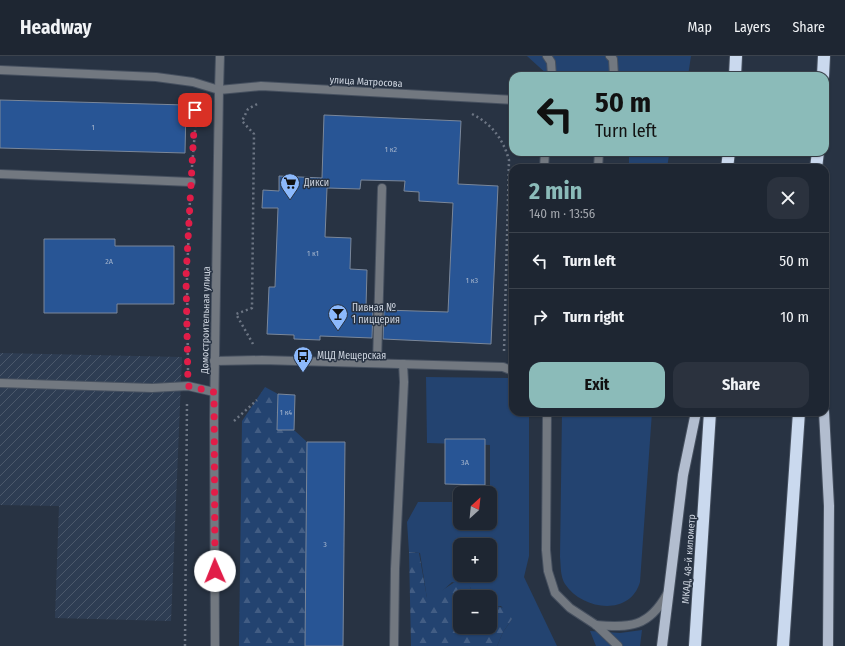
<!DOCTYPE html>
<html lang="en">
<head>
<meta charset="utf-8">
<style>
	body { margin:0; font-family:"Fira Sans Condensed",sans-serif; background:#2b323e; color:#f1f3f6; height:100vh; display:flex; flex-direction:column; font-size:15px; white-space:nowrap }
	* { box-sizing:border-box; margin:0 }
	p { font-size:13px; color:#a1a5ac }
	.icon { flex:none; width:22px; height:22px; fill:none; stroke:currentColor; stroke-width:2; stroke-linecap:round; stroke-linejoin:round }
	.map { position:relative; flex:1; overflow:hidden }
	.side { position:absolute; left:509px; top:108px; width:320px; height:252px; display:flex; flex-direction:column; background:#1e2632; border-radius:12px; box-shadow:0 1px 3px #0004,0 0 0 1px #3c434d }
	.side>* { flex:none }
	.hud { position:absolute; left:509px; top:16px; width:320px; height:84px; border-radius:12px; box-shadow:0 1px 3px #0004,0 0 0 1px #3c434d; background:#8bbbb9; color:#111; overflow:hidden }
	.needle { width:26px; rotate:27deg }
	.controls { position:absolute; left:453px; top:430px; display:grid; gap:8px }
	.controls a { display:grid; place-items:center; width:44px; height:44px; border-radius:8px; background:#1e2632; box-shadow:0 1px 3px #0004,0 0 0 1px #3c434d; font-size:20px }
	.pin { position:absolute; display:grid; place-items:center; width:34px; height:34px; color:#fff; margin:-17px; border-radius:8px; box-shadow:0 2px 6px #0006 }
	.me { position:absolute; width:44px; margin:-22px; rotate:359deg; stroke-linejoin:round; filter:drop-shadow(0 0 3px #0008) }
	.turn { display:flex; align-items:center; gap:14px; height:84px; padding:0 20px; font-size:18px }
	.turn .icon { width:52px; height:52px; stroke-width:2.5 }
	.turn b { display:block; font-size:28px; line-height:34px }
	.round { display:grid; place-items:center; flex:none; width:42px; height:42px; border-radius:12px; background:#2b323e }
	.overview { display:flex; align-items:center; justify-content:space-between; height:68px; padding:0 20px }
	h1 { font-size:24px; font-weight:700; line-height:30px; color:#8bbbb9 }
	.primary-button { display:flex; gap:8px; margin-top:auto; padding:8px 20px }
	.primary-button a { flex:1; height:46px; border-radius:12px; background:#8bbbb9; color:#111; font-size:16px; font-weight:700; line-height:46px; text-align:center }
	.primary-button a+a { background:#2b323e; color:#f1f3f6 }
	ul { padding:0; list-style:none }
	li { display:flex; align-items:center; gap:12px; height:56px; padding:0 20px; border-top:1px solid #3c434d }
	li div { flex:1 }
	li b { display:block; font-size:15px }
	li em { font-style:normal }
	header { display:flex; align-items:center; gap:24px; box-sizing:border-box; height:56px; padding:0 20px; background:#1e2632; border-bottom:1px solid #3c434d }
	header strong { font-size:19px }
	nav { display:flex; gap:22px; margin-inline-start:auto; font-size:14px }
	.map>svg:first-child { display:block }
	.industrial { fill:url(#industrial-furrows) }
	.green { fill:#234370; fill-rule:evenodd }
	.forest { fill:url(#forest-firs) }
	.building { fill:#285595; stroke:#7a879a }
	.lines { fill:none; stroke-linecap:round; stroke-linejoin:round }
	.lane-casing { stroke:#46505f; stroke-width:10 }
	.street-casing { stroke:#46505f; stroke-width:10 }
	.primary-casing { stroke:#46505f; stroke-width:12 }
	.highway-casing { stroke:#46505f; stroke-width:14 }
	.path { stroke:#6d7684; stroke-width:2.5; stroke-dasharray:2 3; stroke-linecap:butt }
	.lane { stroke:#727880; stroke-width:8 }
	.street { stroke:#727880; stroke-width:8 }
	.primary { stroke:#b2bdcf; stroke-width:10 }
	.highway { stroke:#cad9ee; stroke-width:12 }
	.route { stroke:#e11d48; stroke-width:7; stroke-dasharray:0 12.6 }
	.labels { text-anchor:middle; dominant-baseline:central; stroke-width:3; stroke-linejoin:round; paint-order:stroke }
	.number-label { font-size:8px; fill:#a4b4cc }
	.street-label { font-size:10px; fill:#cdd4df; stroke:#283343 }
	.poi-label { font-size:10px; fill:#cdd4df; stroke:#283343; text-anchor:start }
</style>
</head>
<body>
<header>
<strong>Headway</strong>
<nav><a>Map</a><a>Layers</a><a>Share</a></nav>
</header>
<div class="map">
<svg width="845" height="590" viewBox="0 0 845 590">
	<defs>
		<pattern id="industrial-furrows" width="10" height="10" patternUnits="userSpaceOnUse"><rect width="10" height="10" fill="#2e3d53"/><path d="M-1 1l2-2M0 10L10 0M9 11l2-2" fill="none" stroke="#4b586b"/></pattern>
		<pattern id="forest-firs" width="22" height="20" patternUnits="userSpaceOnUse"><rect width="22" height="20" fill="#234370"/><path d="M5 1l3.5 6h-7zM16 11l3.5 6h-7z" fill="#425d84"/></pattern>
	</defs>
	<rect width="100%" height="100%" fill="#283343"/>
	<!-- industrial -->
	<path class="industrial" d="M0,297L182,301L171,565L55,562L59,450L0,449Z"/>
	<!-- green -->
	<g class="green">
		<path d="M527,0H691L688,20H549Z"/>
		<path d="M629,96H674L669,99L667,112H629Z"/>
		<path d="M426,321L513,322V356H529V500L524,521L557,590H497L503,576L512,563L501,550L490,551V541H475L470,531L452,526L439,538L427,543L420,497L409,496L407,466L418,446H460V467H490V389L427,387ZM460,489H490V519H460Z"/>
		<path d="M562,356H652L640,526C630,561 582,554 565,528C560,520 561,510 560,501Z"/>
		<path d="M642,574L640,590H596L590,575L620,577Z"/>
	</g>
	<!-- forest -->
	<g class="forest">
		<path d="M265,331L278,338L277,374H294L307,386L305,590H239L242,365Z"/>
		<path d="M409,496L419,497L427,542C441,538 449,527 463,523L470,531L475,541H460V571H490V551C502,550 507,551 512,563L503,576L497,590H411Z"/>
	</g>
	<!-- building -->
	<g class="building">
		<path d="M0,44L186,49L185,97L0,92Z"/>
		<path d="M324,59L461,65L458,128L498,130L491,288L383,283L384,254L448,256L453,147L419,145V136L404,135L405,125L361,124L360,133L327,132L325,181L351,182L350,213L367,214L366,251L373,252L372,282L320,280V284L294,283V279L267,278L269,231H275L278,152H262L263,134L279,135V120L322,122Z"/>
		<path d="M44,183H115V190H174V248H117V257H44Z"/>
		<path d="M278,338L295,339L294,374H277Z"/>
		<path d="M445,383H485V429L445,428Z"/>
		<path d="M307,386H345L343,590H305Z"/>
	</g>
	<g class="lines">
		<defs>
			<g id="lane">
				<path d="M547,0L551,6L552,20"/>
				<path d="M610,0L613,3L614,20"/>
				<path d="M219,34L220,0"/>
				<path d="M598,112L599,96"/>
				<path d="M0,118L191,126"/>
				<path d="M377,307L382,132"/>
				<path d="M0,327L152,332L188,330L214,336"/>
				<path d="M394,590L395,513L404,326L403,308"/>
			</g>
			<g id="street">
				<path d="M0,14L156,21L193,26L219,34L261,30L513,44"/>
				<path d="M544,112L545,96"/>
				<path d="M214,305L262,304L503,311L513,315"/>
				<path d="M547,356L546,494L548,515L555,537L570,552L596,569L618,590"/>
				<path d="M596,569C630,572 649,571 667,538"/>
				<path d="M215,590L214,365L219,34"/>
			</g>
			<g id="primary">
				<path d="M824,356L829,450L828,590"/>
				<path d="M662,590L683,419L696,356"/>
			</g>
			<g id="highway">
				<path d="M735,20L736,0"/>
				<path d="M823,20L824,0"/>
				<path d="M727,112L729,96"/>
				<path d="M816,112L818,96"/>
				<path d="M695,590L710,356"/>
				<path d="M783,590L799,356"/>
			</g>
		</defs>
		<!-- lane casing -->
		<use href="#lane" class="lane-casing"/>
		<!-- street casing -->
		<use href="#street" class="street-casing"/>
		<!-- primary casing -->
		<use href="#primary" class="primary-casing"/>
		<!-- highway casing -->
		<use href="#highway" class="highway-casing"/>
		<!-- path -->
		<g class="path">
			<path d="M472,58C492,68 503,83 509,104L504,296"/>
			<path d="M192,111L196,63L195,45"/>
			<path d="M253,288L236,258L252,252L254,78L242,65L248,53L259,47"/>
			<path d="M188,314L187,221L190,142"/>
			<path d="M234,365L257,344"/>
			<path d="M185,590L187,345"/>
		</g>
		<!-- lane -->
		<use href="#lane" class="lane"/>
		<!-- street -->
		<use href="#street" class="street"/>
		<!-- primary -->
		<use href="#primary" class="primary"/>
		<!-- highway -->
		<use href="#highway" class="highway"/>
	</g>
	<g class="lines">
		<!-- route -->
		<path class="route" d="M195,54L186,221L188,330L214,336L215,515"/>
	</g>
	<!-- icons -->
	<defs>
		<symbol id="supermarket-pin" viewBox="-11 -11 22 30"><path d="M0 17L-7.5 6A9.5 9.5 0 1 1 7.5 6Z" fill="#8cb9fc" stroke="#283343"/><path d="M-6-5.5h2.5l.6 2H6L4.5 2H-2.5L-4.4-4H-6ZM-1.5 3.2a1.3 1.3 0 1 0 .1 0ZM3 3.2a1.3 1.3 0 1 0 .1 0Z" fill="#111"/></symbol>
		<symbol id="bar-pin" viewBox="-11 -11 22 30"><path d="M0 17L-7.5 6A9.5 9.5 0 1 1 7.5 6Z" fill="#8cb9fc" stroke="#283343"/><path d="M-6-5H6L.8 .8V4.5H3.5V6h-7V4.5H-.8V.8Z" fill="#111"/></symbol>
		<symbol id="bus-pin" viewBox="-11 -11 22 30"><path d="M0 17L-7.5 6A9.5 9.5 0 1 1 7.5 6Z" fill="#8cb9fc" stroke="#283343"/><path d="M-5-6H5V4H4V6H2V4H-2V6H-4V4H-5ZM-3.5-4V0h7V-4ZM-3.5 1.2v1.5H-2V1.2ZM2 1.2v1.5H3.5V1.2Z" fill="#111"/></symbol>
	</defs>
	<g fill-rule="evenodd">
		<use href="#supermarket-pin" x="279" y="116" width="22" height="30"/>
		<use href="#bar-pin" x="327" y="247" width="22" height="30"/>
		<use href="#bus-pin" x="292" y="289" width="22" height="30"/>
	</g>
	<g class="labels">
		<!-- number labels -->
		<g class="number-label">
			<text x="93" y="71">1</text>
			<text x="391" y="93">1 к2</text>
			<text x="313" y="197">1 к1</text>
			<text x="109" y="205">2А</text>
			<text x="472" y="224">1 к3</text>
			<text x="286" y="356">1 к4</text>
			<text x="465" y="406">3А</text>
			<text x="325" y="488">3</text>
		</g>
		<!-- street labels -->
		<g class="street-label">
			<text transform="translate(366 26) rotate(3)">улица Матросова</text>
			<text transform="translate(206 264) rotate(-89)">Домостроительная улица</text>
			<text transform="translate(689 503) rotate(-86)">МКАД, 48-й километр</text>
		</g>
		<!-- poi labels -->
		<g class="poi-label">
			<text x="304" y="127">Дикси</text>
			<text x="352" y="252">Пивная №<tspan x="352" dy="12">1 пиццерия</tspan></text>
			<text x="317" y="300">МЦД Мещерская</text>
		</g>
	</g>
</svg>
<div class="controls">
<a><svg class="needle" viewBox="-14 -14 28 28"><path d="M0-13l5 13h-10z" fill="#e53935"/><path d="M0 13l5-13h-10z" fill="#a1a5ac"/></svg></a>
<a>+</a>
<a>−</a>
</div>
<div class="pin" style="left:195px;top:54px;background:#d93025"><svg class="icon" aria-label="arrive" viewBox="0 0 24 24"><path d="M6 21V4h12l-3 4 3 4H6"/></svg></div>
<svg class="me" style="left:215px;top:515px" viewBox="-20 -20 40 40"><circle r="19" fill="#fff"/><path d="M0-13L10 11 0 6-10 11z" fill="#e11d48"/></svg>
<div class="hud">
<div class="turn"><svg class="icon" aria-label="left" viewBox="0 0 24 24"><path d="M17 20v-9H6M10 6l-5 5 5 5"/></svg><div><b>50 m</b>Turn left</div></div>
</div>
<section class="side">
<div class="overview"><div><h1>2 min</h1><p>140 m · 13:56</p></div><a class="round"><svg class="icon" aria-label="close" viewBox="0 0 24 24"><path d="M6 6l12 12M18 6L6 18"/></svg></a></div>
<ul>
<li><svg class="icon" aria-label="left" viewBox="0 0 24 24"><path d="M17 20v-9H6M10 6l-5 5 5 5"/></svg><div><b>Turn left</b></div><em>50 m</em></li>
<li><svg class="icon" aria-label="right" viewBox="0 0 24 24"><path d="M7 20v-9h11M14 6l5 5-5 5"/></svg><div><b>Turn right</b></div><em>10 m</em></li>
</ul>
<div class="primary-button"><a>Exit</a><a>Share</a></div>
</section>
</div>
</body>
</html>
